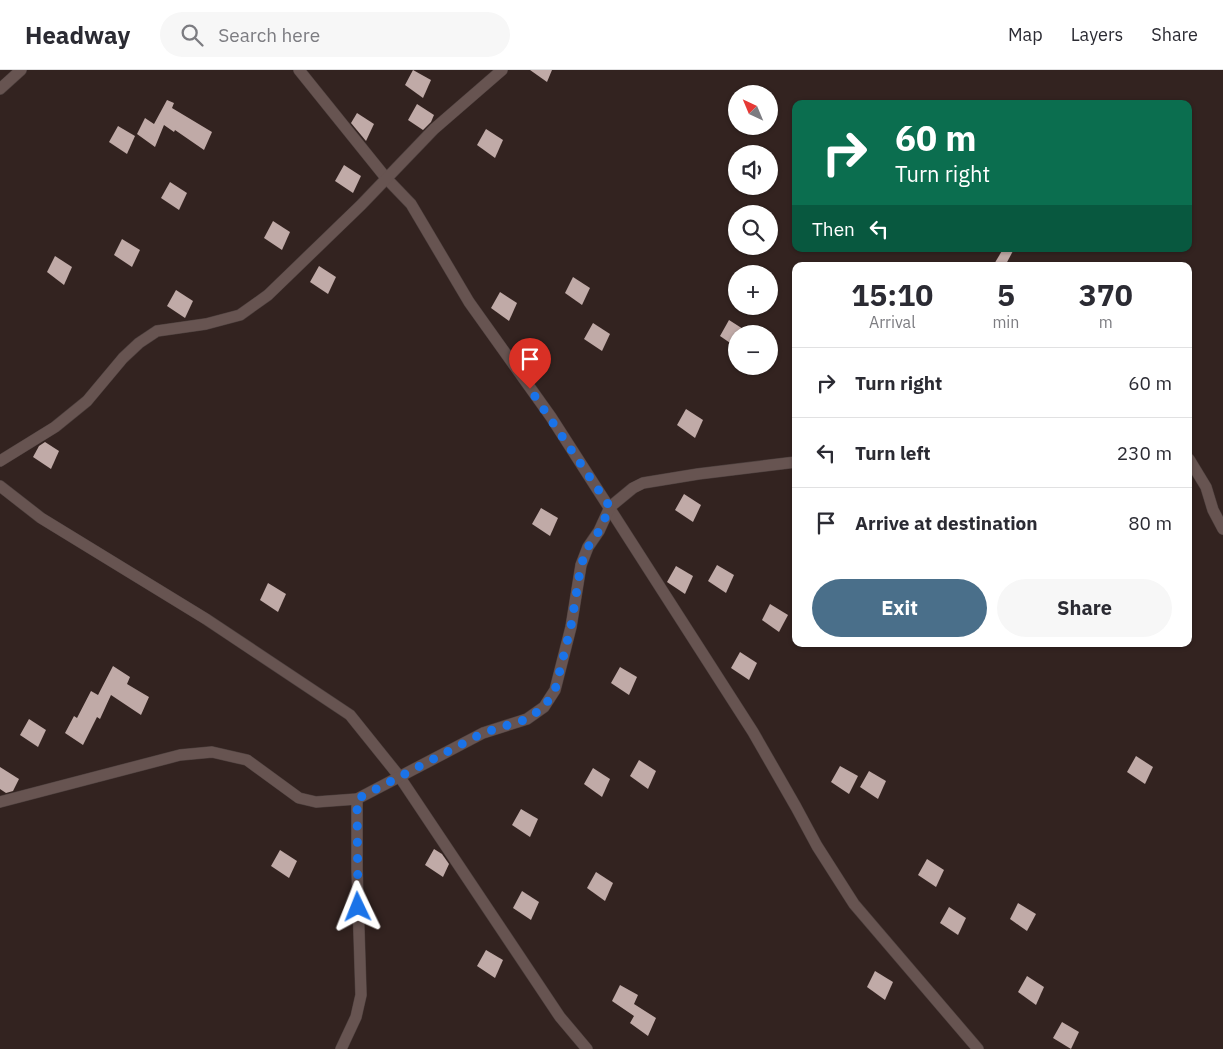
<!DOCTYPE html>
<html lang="en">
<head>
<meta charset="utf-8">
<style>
	body { margin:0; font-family:"IBM Plex Sans",sans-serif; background:#f7f7f7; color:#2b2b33; height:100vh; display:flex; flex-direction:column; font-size:19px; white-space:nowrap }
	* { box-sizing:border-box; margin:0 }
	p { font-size:16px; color:#7c7c81 }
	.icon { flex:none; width:28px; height:28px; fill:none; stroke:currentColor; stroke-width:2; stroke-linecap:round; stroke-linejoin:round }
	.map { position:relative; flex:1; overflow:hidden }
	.side { position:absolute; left:792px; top:192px; width:400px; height:385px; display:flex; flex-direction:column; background:#fff; border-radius:10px; box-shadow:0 1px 4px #0004 }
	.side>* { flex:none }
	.guide { position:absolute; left:792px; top:30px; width:400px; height:152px; border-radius:10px; box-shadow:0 1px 4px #0004; background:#0b6e4f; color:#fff; overflow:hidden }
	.needle { width:32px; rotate:316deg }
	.fabs { position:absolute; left:728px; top:15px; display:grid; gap:10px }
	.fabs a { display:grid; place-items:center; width:50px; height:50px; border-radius:50%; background:#fff; box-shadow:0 1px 4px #0004; font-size:25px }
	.pin { position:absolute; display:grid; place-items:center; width:42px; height:42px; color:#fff; margin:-51px -21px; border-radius:50% 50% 50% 0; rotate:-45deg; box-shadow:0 0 5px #0007 }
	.pin .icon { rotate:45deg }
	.me { position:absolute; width:55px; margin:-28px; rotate:358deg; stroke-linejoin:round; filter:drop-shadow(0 0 4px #0008) }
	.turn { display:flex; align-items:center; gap:18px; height:105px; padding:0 20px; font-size:22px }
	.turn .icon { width:65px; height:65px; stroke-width:2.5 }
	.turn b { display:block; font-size:35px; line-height:42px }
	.then { display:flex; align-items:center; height:48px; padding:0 20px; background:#0003; gap:10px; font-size:19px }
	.eta { display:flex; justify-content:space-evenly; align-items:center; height:85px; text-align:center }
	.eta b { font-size:30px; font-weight:800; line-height:35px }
	.primary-button { display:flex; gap:10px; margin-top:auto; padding:10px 20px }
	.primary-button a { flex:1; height:58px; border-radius:30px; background:#4a6f8a; color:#fff; font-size:20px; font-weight:800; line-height:58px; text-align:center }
	.primary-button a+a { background:#f7f7f7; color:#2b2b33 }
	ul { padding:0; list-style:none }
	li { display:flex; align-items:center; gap:15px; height:70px; padding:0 20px; border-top:1px solid #e1e1e2 }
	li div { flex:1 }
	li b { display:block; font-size:19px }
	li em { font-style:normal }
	header { display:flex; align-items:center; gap:30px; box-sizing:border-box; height:70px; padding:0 25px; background:#fff; border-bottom:1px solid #e1e1e2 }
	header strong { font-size:24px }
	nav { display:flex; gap:28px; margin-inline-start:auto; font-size:18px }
	.search { width:350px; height:45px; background:#f7f7f7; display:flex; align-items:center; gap:12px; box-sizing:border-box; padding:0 18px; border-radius:28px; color:#7c7c81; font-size:19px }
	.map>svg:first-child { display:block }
	.building { fill:#c0aaa7 }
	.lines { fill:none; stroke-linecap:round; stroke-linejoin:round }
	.street-casing { stroke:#4c3f3d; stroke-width:12 }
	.street { stroke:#675451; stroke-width:11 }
	.route { stroke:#1a73e8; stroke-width:9; stroke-dasharray:0 16.2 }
</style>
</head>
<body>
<header>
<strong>Headway</strong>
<div class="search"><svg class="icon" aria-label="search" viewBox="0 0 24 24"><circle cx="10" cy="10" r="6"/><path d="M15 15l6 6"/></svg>Search here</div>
<nav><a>Map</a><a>Layers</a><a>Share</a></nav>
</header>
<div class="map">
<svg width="1223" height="979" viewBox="0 0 1223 979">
	<rect width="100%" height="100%" fill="#332320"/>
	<!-- building -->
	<g class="building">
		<path d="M413,0L431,10L423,28L405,15Z"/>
		<path d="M530,0H552L547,12Z"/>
		<path d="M167,30L174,33L172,38L212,62L204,80L175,60L174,62L164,55L155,77L137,64L145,48L154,54Z"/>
		<path d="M417,34L434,45L431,52L423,60L408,50Z"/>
		<path d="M357,43L374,54L366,71L351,53Z"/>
		<path d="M118,56L135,66L127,84L109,72Z"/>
		<path d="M486,59L503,70L495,88L477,75Z"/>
		<path d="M344,95L361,106L353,123L335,111Z"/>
		<path d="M170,112L187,123L179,140L161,128Z"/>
		<path d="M273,151L290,162L282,180L264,168Z"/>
		<path d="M122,169L140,180L132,197L114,185Z"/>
		<path d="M1003,179H1014L1005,196H993Z"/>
		<path d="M55,186L72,197L64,215L47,202Z"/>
		<path d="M319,196L336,207L328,224L310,212Z"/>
		<path d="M573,207L590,218L582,235L565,223Z"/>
		<path d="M176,220L193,231L185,248L167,236Z"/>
		<path d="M500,222L517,233L509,251L491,238Z"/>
		<path d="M729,250L751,264H736V277L720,266Z"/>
		<path d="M593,253L610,264L602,281L584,269Z"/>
		<path d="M686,339L703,350L695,368L677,355Z"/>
		<path d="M45,372L59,381L51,399L33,387L39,376Z"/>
		<path d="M684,424L701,435L693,452L675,440Z"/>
		<path d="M541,438L558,448L550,466L532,454Z"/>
		<path d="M717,495L734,505L726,523L708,511Z"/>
		<path d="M676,496L693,506L685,524L667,512Z"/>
		<path d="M268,513L286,524L278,542L260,530Z"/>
		<path d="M770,534L788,545L779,562L762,550Z"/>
		<path d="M740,582L757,593L749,610L731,598Z"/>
		<path d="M113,596L130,607L127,614L149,627L141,645L111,625L100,649L97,647L83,675L65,663L74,646L77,648L91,621L98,625Z"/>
		<path d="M620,597L637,607L629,625L611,613Z"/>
		<path d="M29,649L46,660L38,677L20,665Z"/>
		<path d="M1136,686L1153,697L1145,714L1127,702Z"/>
		<path d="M639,690L656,701L648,719L630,706Z"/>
		<path d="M840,696L858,706L849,724L831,712Z"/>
		<path d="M0,697L19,709L13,721L6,723L0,719Z"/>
		<path d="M593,698L610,709L602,727L584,714Z"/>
		<path d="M869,701L886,711L878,729L860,717Z"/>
		<path d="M521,739L538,749L530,767L512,755Z"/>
		<path d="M434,779L442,784L449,794L443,807L425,795Z"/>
		<path d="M280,780L297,791L289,808L271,796Z"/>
		<path d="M927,789L944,800L936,817L918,805Z"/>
		<path d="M596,802L613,813L605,831L587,818Z"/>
		<path d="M522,821L539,832L531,850L513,838Z"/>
		<path d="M1018,833L1036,844L1027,861L1010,849Z"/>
		<path d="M949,837L966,848L958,865L940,853Z"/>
		<path d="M486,880L503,890L495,908L477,896Z"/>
		<path d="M875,901L893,912L885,930L867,917Z"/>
		<path d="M1027,906L1044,917L1036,935L1018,922Z"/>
		<path d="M620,915L638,925L634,934L656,948L648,966L630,953L634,946L612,931Z"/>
		<path d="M1062,952L1079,962L1071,979L1053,968Z"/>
	</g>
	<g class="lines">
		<defs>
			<g id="street">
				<path d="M299,0L386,108L411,134L469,232L551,347L753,662L796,737L817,776L854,834L978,979"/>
				<path d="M0,19L21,0"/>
				<path d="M1189,389L1206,417L1213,440L1223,459"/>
				<path d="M0,391L55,357L87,331L123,288L139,273L157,261L206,254L240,245L268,225L361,135L434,59L502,0"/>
				<path d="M0,416L41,448L206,549L350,645L399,706L560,947L587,979"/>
				<path d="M357,729L483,663L527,649L544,637L555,620L571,557L581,495L588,477L599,461L610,437L633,418L643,413L698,404L796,392"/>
				<path d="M0,732L180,685L212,682L247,690L299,728L316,732L357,729V799L361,925L356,947L341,979"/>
			</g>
		</defs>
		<!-- street casing -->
		<use href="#street" class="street-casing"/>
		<!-- street -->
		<use href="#street" class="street"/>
	</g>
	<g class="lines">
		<!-- route -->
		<path class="route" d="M358,837L357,729L483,663L527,649L544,637L555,620L571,556L581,495L588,477L599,461L610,437L530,319"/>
	</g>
</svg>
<div class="fabs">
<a><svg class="needle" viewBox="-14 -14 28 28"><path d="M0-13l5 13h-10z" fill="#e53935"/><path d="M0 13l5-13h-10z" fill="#7c7c81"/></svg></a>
<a><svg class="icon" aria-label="sound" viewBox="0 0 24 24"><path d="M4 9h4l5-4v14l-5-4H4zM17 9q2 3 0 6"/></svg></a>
<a><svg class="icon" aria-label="search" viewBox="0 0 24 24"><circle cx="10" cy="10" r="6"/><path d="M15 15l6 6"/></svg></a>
<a>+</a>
<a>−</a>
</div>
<div class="pin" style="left:530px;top:319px;background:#d93025"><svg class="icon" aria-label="arrive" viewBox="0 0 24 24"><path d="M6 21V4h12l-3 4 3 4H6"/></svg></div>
<svg class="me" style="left:358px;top:837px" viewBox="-20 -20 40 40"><path d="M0-17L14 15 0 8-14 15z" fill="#1a73e8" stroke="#fff" stroke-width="4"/></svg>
<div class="guide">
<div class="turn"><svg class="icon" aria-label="right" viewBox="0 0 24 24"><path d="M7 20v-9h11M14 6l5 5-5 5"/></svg><div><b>60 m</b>Turn right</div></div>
<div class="then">Then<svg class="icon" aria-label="left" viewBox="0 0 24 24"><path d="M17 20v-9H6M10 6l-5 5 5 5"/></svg></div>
</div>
<section class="side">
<div class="eta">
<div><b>15:10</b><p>Arrival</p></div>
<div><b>5</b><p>min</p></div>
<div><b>370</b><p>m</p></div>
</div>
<ul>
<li><svg class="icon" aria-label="right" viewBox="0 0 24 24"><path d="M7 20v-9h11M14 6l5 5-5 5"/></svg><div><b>Turn right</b></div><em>60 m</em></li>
<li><svg class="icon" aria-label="left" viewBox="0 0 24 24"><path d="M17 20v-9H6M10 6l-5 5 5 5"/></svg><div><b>Turn left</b></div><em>230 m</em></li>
<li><svg class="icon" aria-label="arrive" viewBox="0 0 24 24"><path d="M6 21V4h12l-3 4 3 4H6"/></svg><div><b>Arrive at destination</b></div><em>80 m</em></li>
</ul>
<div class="primary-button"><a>Exit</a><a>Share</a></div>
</section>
</div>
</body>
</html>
